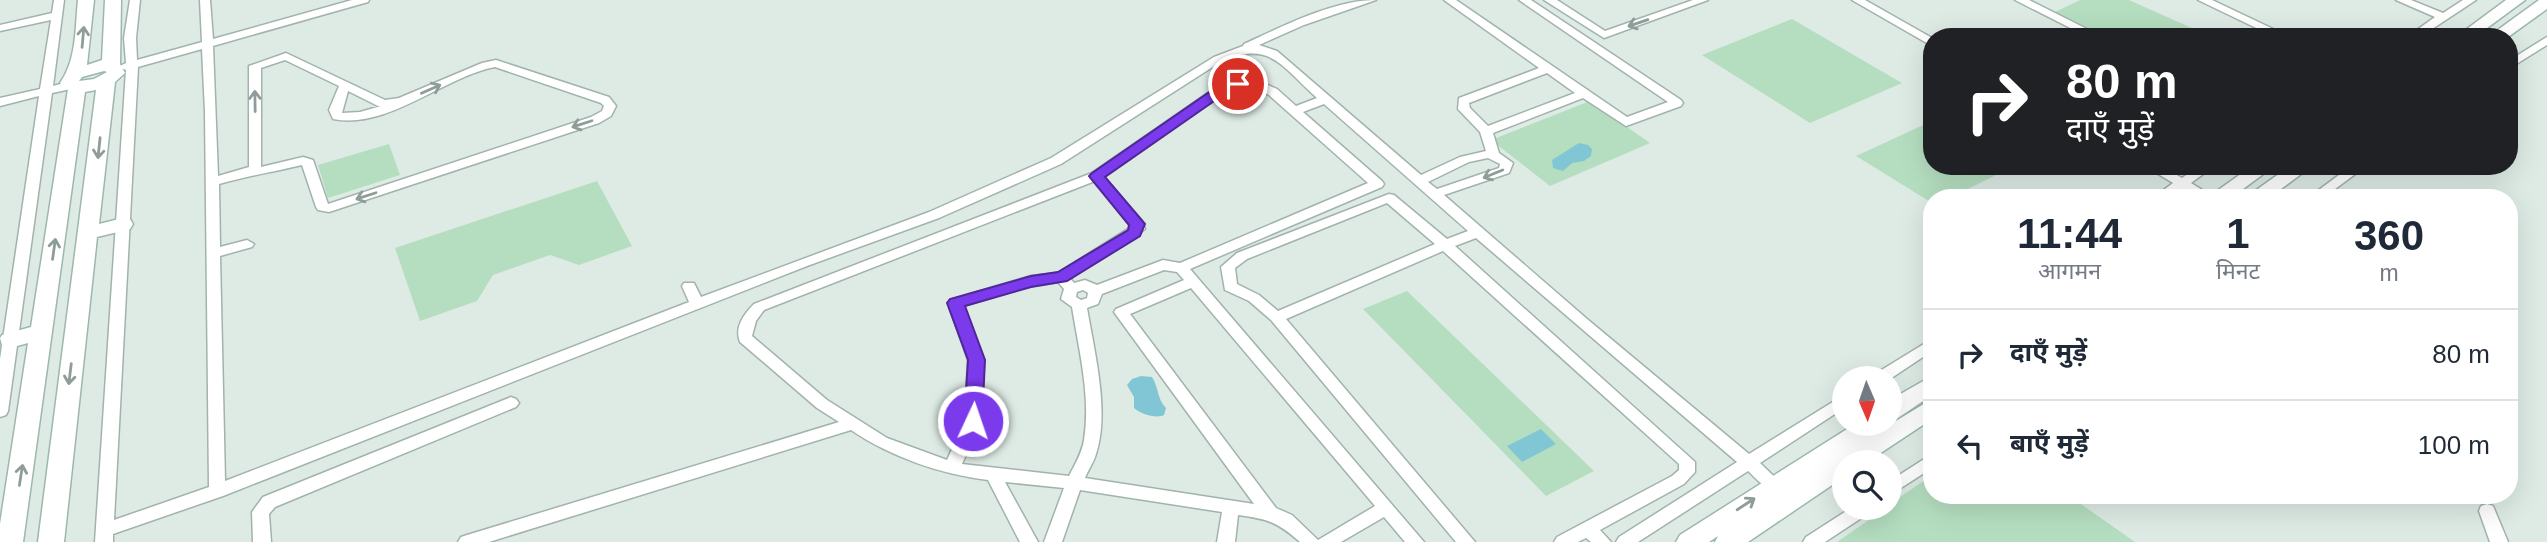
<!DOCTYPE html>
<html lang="hi">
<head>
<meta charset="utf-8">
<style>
	body { margin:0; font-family:Helvetica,"Noto Sans Devanagari",sans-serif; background:#f6f6f7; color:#1f2937; height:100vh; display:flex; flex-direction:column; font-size:26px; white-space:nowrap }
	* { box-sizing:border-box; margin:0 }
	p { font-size:23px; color:#747a83 }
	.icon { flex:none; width:38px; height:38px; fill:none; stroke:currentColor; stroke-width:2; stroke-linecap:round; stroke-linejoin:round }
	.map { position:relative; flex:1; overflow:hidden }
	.side { position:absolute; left:1923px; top:189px; width:595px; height:315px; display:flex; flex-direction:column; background:#fff; border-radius:28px; box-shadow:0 7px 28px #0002 }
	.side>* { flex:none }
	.banner { position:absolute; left:1923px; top:28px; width:595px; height:147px; border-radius:28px; box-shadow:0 7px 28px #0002; background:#202124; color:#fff; overflow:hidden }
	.needle { width:46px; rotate:178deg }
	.fabs { position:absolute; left:1832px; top:366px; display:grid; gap:14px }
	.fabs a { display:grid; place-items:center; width:70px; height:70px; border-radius:50%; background:#fff; box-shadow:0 7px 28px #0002; font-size:35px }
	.pin { position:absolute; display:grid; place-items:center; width:60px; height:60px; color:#fff; margin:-30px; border:4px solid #fff; border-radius:50%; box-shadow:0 2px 7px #0007 }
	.me { position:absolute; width:77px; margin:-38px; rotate:3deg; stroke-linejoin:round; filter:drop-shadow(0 0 5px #0008) }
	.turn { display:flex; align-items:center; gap:24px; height:147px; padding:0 28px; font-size:32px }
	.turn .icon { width:91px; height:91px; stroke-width:2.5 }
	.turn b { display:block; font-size:49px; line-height:60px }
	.eta { display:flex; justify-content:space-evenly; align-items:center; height:119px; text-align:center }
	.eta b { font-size:42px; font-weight:700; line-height:49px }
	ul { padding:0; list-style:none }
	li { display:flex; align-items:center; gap:21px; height:91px; padding:0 28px; border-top:2px solid #e0e1e3 }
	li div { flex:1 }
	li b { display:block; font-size:26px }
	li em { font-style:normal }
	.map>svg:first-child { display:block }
	.green { fill:#b5dec0 }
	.water { fill:#81c6d4 }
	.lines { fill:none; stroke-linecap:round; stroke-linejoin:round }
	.street-casing { stroke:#a1b3ac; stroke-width:3 }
	.secondary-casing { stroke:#9cb7ad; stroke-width:3 }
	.street { fill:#fff; fill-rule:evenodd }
	.secondary { fill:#fff; fill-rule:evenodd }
	.oneway { stroke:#8e9d99 }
	.route { fill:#7c3aed; stroke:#51269a; stroke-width:2 }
</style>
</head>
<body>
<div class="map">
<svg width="2547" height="542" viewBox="0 0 2547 542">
	<rect width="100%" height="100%" fill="#deebe5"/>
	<!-- green -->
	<g class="green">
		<path d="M2080,0H2129L2212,37H2108L2055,12Z"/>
		<path d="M1792,19L1902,83L1810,123L1702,55Z"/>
		<path d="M1590,101L1650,143L1550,186L1491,140Z"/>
		<path d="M1932,121V166H2014L1950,198H1932V203L1856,156Z"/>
		<path d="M389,144L400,175L328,198L318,165Z"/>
		<path d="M597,181L632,246L579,265L550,255L493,275L477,301L420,321L395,248Z"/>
		<path d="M1407,291L1594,471L1546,496L1363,309Z"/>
		<path d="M1932,475V495H2068L2135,542H1837L1886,508H1890V504Z"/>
	</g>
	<!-- water -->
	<g class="water">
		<path d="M1579,143L1588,145L1592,149L1591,156L1584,161L1572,163L1563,171L1553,168L1552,160Z"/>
		<path d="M1141,376L1152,377C1159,388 1157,399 1166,408L1164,415C1156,419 1141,414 1134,408V397L1127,385L1132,379Z"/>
		<path d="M1541,429L1556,444L1522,462L1507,446Z"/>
	</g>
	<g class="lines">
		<defs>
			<g id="street">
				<path d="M54,0H64L53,86L72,81L78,85L76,88L52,93L8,411L6,415L0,417V359L39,96L0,106V98L40,89L51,20L0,31V25L52,13Z"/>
				<path d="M130,0H140L136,38L137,60L202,42L200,0H210L213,39L352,0H369L368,2L213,46L218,176L249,167V66L286,53L385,100L399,98L482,63L496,60L609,97L616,106L611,116L599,123L329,212L318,210L316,207L302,165C273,172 247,176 219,184L220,247L247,240L254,244L252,247L220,256L225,481L689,302L682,286L684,283H694L701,297L929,212L1051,158L1214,57L1243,46L1244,44C1283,26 1334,0 1376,0L1304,25L1259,45L1277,51L1421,175L1460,157L1486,151L1480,132L1458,109L1459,98L1539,68L1444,0H1456L1627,117L1668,102L1519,0H1531L1681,100L1683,103L1681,106L1626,126L1583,98L1493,133L1499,153L1513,163L1509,173L1444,195L1587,319L1749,454L1844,395V408L1760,463L1783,485L1781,489C1768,494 1757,479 1748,471L1638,542H1616L1619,537L1737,462L1476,238L1455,246L1695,462V472L1684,484L1600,530L1611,542H1591L1586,538L1578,542H1554L1557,537L1672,476L1679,470V464L1443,251L1286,319L1475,542H1456L1271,320L1249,301L1225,290L1221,267L1237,253L1389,194L1394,195L1447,239L1468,231L1324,104L1303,112L1382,181L1384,184L1382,187L1190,269L1424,542H1405L1384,517L1341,542H1300C1277,522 1268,519 1238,515L1235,542H1217L1222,512L1080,490L1062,542H1044L1064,488L1005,482L1038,542H1020L988,480C940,474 891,457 851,430L489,542H458L461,537L467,535L839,422L817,408L740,342C734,327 744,314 754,304L1092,173L1208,93L1234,81H1259L1277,89L1296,106L1317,98C1282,67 1271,40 1222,61L1061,164L939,218L807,266L223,496L113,534V542H95L126,70L118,67L126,63L124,38ZM202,49L205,112L209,487L114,520L138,67ZM285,60L339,86L329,110L333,119C388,130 443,77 495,67L601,103L604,106L602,111L591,117L328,204L313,160L303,157L261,167V68ZM1547,73L1575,93L1488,126L1470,108L1469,103ZM1240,88H1253L1269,95L1368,183L1180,263L1163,260L1097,285L1085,280L1074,283L1070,278L1145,229L1142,221L1104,177L1216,99ZM348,91L378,106H381L360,112L342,113ZM1488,158L1500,164L1499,168L1437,189L1428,182L1469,162ZM1095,181L1131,227L1058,273L1031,276L950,300L948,303L968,360L965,421L947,460L887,438L827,400L752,336L756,321L764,310ZM1387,203L1435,244L1278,311L1259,295L1237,284L1235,268L1247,259ZM1164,270L1177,272L1184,280L1116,309L1114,312L1254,504L1085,478C1088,470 1094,462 1096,454C1110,412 1094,350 1087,308L1098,304L1102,294ZM1058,282L1064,289L1061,299L1072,307C1079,351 1091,396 1084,440C1082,453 1075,464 1069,476L962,464L981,421L984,360L963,306L1032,286ZM1191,288L1375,506L1318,540L1292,515L1276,508L1130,314ZM1083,290L1088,293L1087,298L1081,300L1076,297L1077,292Z"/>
				<path d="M1544,0H1557L1605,31L1693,0H1708L1604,38Z"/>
				<path d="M1852,0H1865L1932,38V46Z"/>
				<path d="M2015,0H2029L2103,37H2088Z"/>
				<path d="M2198,0H2212L2290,37H2275Z"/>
				<path d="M2396,0H2411L2443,13L2463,0H2476L2420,37H2407L2435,17Z"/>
				<path d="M2547,37V45L2510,68V60Z"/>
				<path d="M2145,166H2161L2182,178L2199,166H2214L2191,183L2215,198H2199L2182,189L2168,198H2153L2173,183Z"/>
				<path d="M2351,166H2366L2323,198H2308Z"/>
				<path d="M1932,339V351L1890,379L1872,378L1875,374Z"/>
				<path d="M511,397L516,399L519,403L516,407L275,507L269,514L271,542H253L252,512L263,497Z"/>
				<path d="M1932,454V468L1890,495V481Z"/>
				<path d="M2487,504L2493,506L2508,542H2490L2479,511L2481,506Z"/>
				<path d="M1851,508H1871L1869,513L1825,542H1803L1806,537Z"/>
			</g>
			<g id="secondary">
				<path d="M78,0H94L87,65L102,60L105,0H121L120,64L125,73L115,82L99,224L123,218L130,219L133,224L130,229L97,237L64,542H38L96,90L85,92L23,542H0V524L28,343L10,348L2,345L0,338L2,335L31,327L68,89L60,83C77,59 75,28 78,0ZM104,71L107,72L94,79L79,81L82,77Z"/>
				<path d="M2506,0H2525L2475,37H2456Z"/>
				<path d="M2539,0H2547V9L2508,37H2488Z"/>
				<path d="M2252,166H2274L2231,198H2207Z"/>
				<path d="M2290,166H2312L2269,198H2245Z"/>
				<path d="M1932,376V395L1898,418L1890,421V400Z"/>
				<path d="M1932,399V419L1867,462H1844V477L1748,542H1715L1718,536L1709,542H1676L1680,535L1855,424H1884L1881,430Z"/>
			</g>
		</defs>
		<!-- street casing -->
		<use href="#street" class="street-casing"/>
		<!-- secondary casing -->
		<use href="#secondary" class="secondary-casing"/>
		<!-- street -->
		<use href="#street" class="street"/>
		<!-- secondary -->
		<use href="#secondary" class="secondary"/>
	</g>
	<!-- one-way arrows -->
	<defs><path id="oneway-shaft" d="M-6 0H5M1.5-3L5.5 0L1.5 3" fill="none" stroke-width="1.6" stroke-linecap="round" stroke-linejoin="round" transform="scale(1.75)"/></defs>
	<g class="oneway">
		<use href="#oneway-shaft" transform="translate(1638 23) rotate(161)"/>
		<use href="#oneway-shaft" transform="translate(83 37) rotate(-85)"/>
		<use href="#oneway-shaft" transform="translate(431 89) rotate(-24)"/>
		<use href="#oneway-shaft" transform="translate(255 101) rotate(-91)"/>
		<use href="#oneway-shaft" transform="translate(582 124) rotate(162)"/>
		<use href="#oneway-shaft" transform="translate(99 148) rotate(96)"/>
		<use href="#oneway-shaft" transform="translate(1493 174) rotate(158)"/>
		<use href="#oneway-shaft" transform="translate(366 196) rotate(162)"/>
		<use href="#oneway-shaft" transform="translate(54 249) rotate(-82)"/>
		<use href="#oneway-shaft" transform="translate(70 374) rotate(97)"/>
		<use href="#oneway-shaft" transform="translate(21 475) rotate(-81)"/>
		<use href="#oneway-shaft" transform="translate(1746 504) rotate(-33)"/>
	</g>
	<!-- route -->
	<path class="route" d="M1238,80L1243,81V87L1217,99L1105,177L1145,224L1140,236L1067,281L1031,287L965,306L985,360L982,421L979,426H966L964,421L968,360L947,303L950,299L1031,276L1058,272L1128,230L1129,225L1092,180L1089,176L1092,173L1208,93Z"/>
</svg>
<div class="fabs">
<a><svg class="needle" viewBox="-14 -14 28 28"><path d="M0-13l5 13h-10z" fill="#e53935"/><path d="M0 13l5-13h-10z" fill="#747a83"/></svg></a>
<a><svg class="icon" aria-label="search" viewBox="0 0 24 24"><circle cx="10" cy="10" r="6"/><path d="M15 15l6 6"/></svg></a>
</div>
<div class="pin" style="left:1238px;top:84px;background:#d93025"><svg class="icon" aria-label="arrive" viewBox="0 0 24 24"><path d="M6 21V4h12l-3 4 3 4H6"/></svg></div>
<svg class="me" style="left:973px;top:421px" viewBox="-20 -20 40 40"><circle r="17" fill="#7c3aed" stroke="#fff" stroke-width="3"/><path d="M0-11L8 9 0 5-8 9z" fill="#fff"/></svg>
<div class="banner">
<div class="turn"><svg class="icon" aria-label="right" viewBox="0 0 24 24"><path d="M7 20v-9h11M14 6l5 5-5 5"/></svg><div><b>80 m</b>दाएँ मुड़ें</div></div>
</div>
<section class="side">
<div class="eta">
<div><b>11:44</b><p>आगमन</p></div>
<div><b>1</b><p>मिनट</p></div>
<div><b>360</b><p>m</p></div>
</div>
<ul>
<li><svg class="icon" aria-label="right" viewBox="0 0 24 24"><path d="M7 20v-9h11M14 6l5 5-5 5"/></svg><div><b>दाएँ मुड़ें</b></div><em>80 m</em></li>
<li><svg class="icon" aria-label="left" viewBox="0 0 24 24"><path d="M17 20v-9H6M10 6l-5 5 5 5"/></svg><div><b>बाएँ मुड़ें</b></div><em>100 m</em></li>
</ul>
</section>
</div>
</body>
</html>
